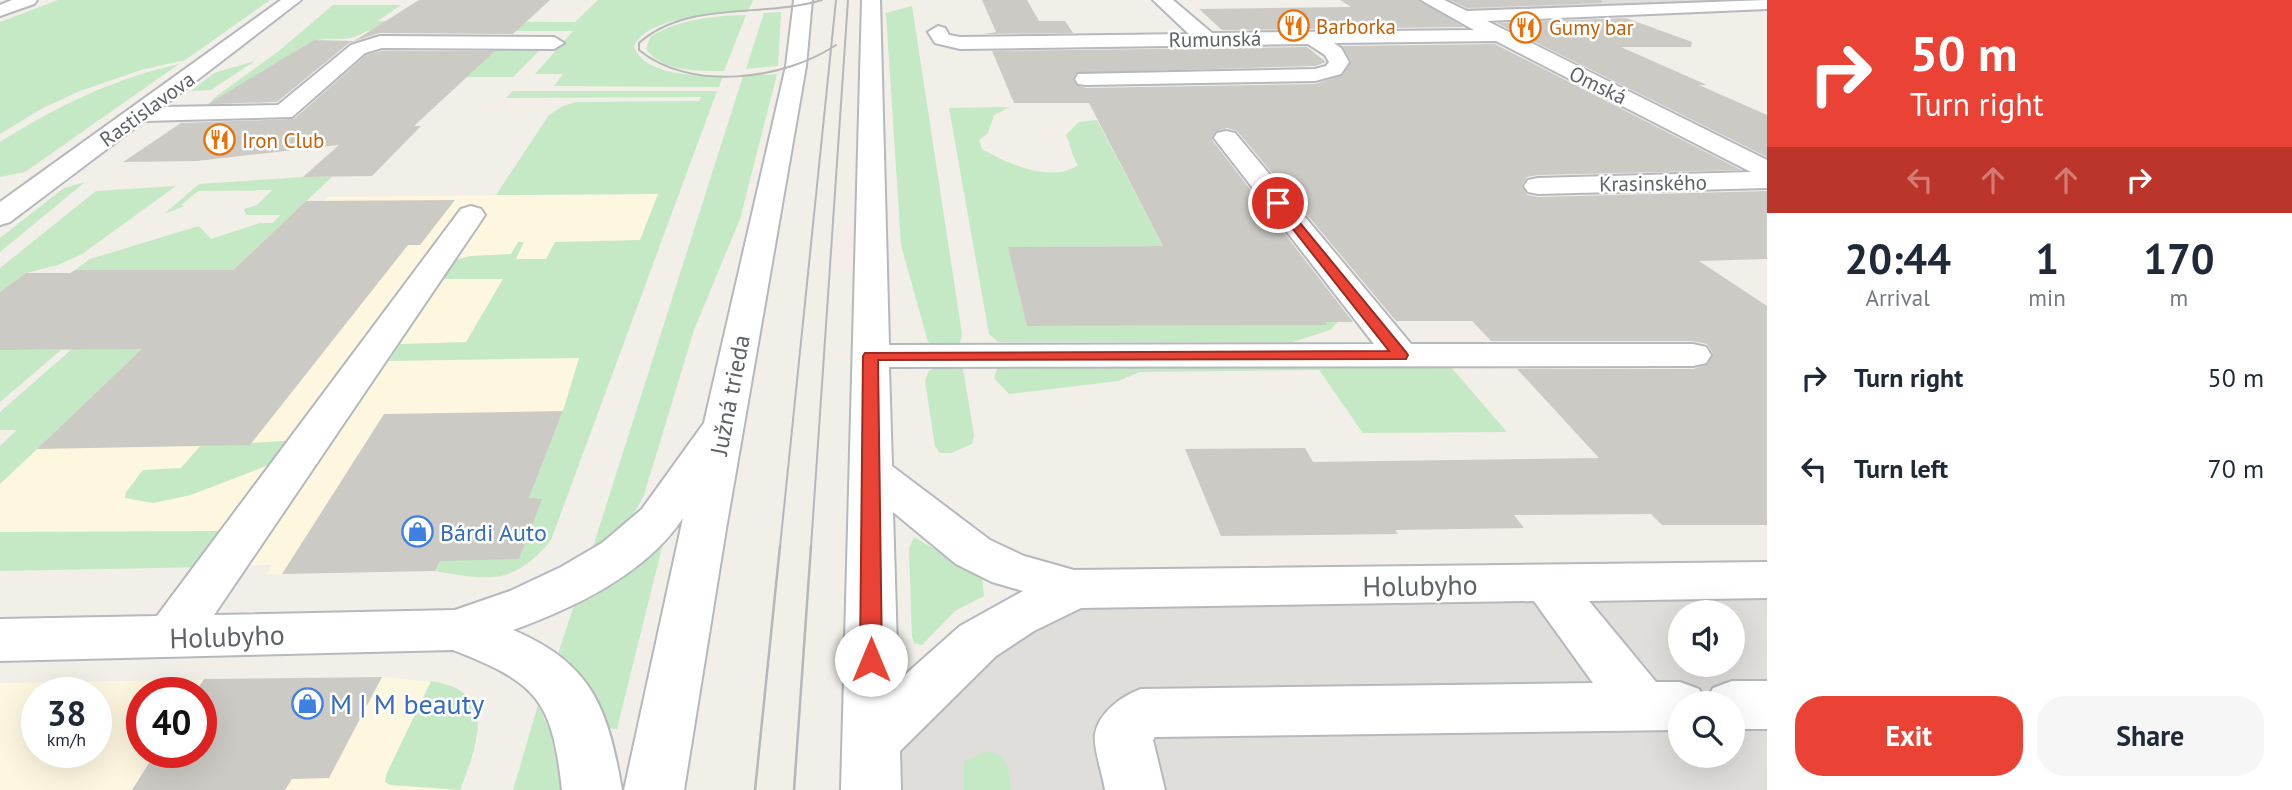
<!DOCTYPE html>
<html lang="en">
<head>
<meta charset="utf-8">
<style>
	body { margin:0; font-family:"PT Sans",sans-serif; background:#f6f6f7; color:#1f2937; height:100vh; display:flex; flex-direction:column; font-size:26px; white-space:nowrap }
	* { box-sizing:border-box; margin:0 }
	p { font-size:23px; color:#747a83 }
	.icon { flex:none; width:38px; height:38px; fill:none; stroke:currentColor; stroke-width:2; stroke-linecap:round; stroke-linejoin:round }
	.map { position:relative; flex:1; overflow:hidden }
	.side { display:flex; flex-direction:column; background:#fff; width:525px }
	.side>* { flex:none }
	.top-card { background:#ea4335; color:#fff; overflow:hidden }
	.controls { position:absolute; left:1668px; top:600px; display:grid; gap:14px }
	.controls a { display:grid; place-items:center; width:77px; height:77px; border-radius:50%; background:#fff; box-shadow:0 7px 28px #0002; font-size:35px }
	.speed { position:absolute; left:21px; top:677px; display:flex; gap:14px; font-size:35px; font-weight:700; text-align:center }
	.speed>* { display:grid; place-content:center; width:91px; height:91px; border-radius:50%; background:#fff; box-shadow:0 7px 28px #0002; line-height:1 }
	.speed small { font-size:18px; font-weight:400 }
	.speed .limit { border:10px solid #d22; background:#fff; color:#111 }
	.pin { position:absolute; display:grid; place-items:center; width:60px; height:60px; color:#fff; margin:-30px; border:4px solid #fff; border-radius:50%; box-shadow:0 2px 7px #0007 }
	.me { position:absolute; width:77px; margin:-38px; rotate:0deg; stroke-linejoin:round; filter:drop-shadow(0 0 5px #0008) }
	.turn { display:flex; align-items:center; gap:24px; height:147px; padding:0 28px; font-size:32px }
	.turn .icon { width:91px; height:91px; stroke-width:2.5 }
	.turn b { display:block; font-size:49px; line-height:60px }
	.lanes { display:flex; align-items:center; height:66px; padding:0 28px; background:#0003; justify-content:center; gap:35px; direction:ltr }
	.lanes .off { opacity:.35 }
	.eta { display:flex; justify-content:space-evenly; align-items:center; height:119px; text-align:center }
	.eta b { font-size:42px; font-weight:700; line-height:49px }
	.primary-button { display:flex; gap:14px; margin-top:auto; padding:14px 28px }
	.primary-button a { flex:1; height:80px; border-radius:28px; background:#ea4335; color:#fff; font-size:28px; font-weight:700; line-height:80px; text-align:center }
	.primary-button a+a { background:#f6f6f7; color:#1f2937 }
	ul { padding:0; list-style:none }
	li { display:flex; align-items:center; gap:21px; height:91px; padding:0 28px }
	li div { flex:1 }
	li b { display:block; font-size:26px }
	li em { font-style:normal }
	main { display:flex; flex:1; min-height:0 }
	.map>svg:first-child { display:block }
	.commercial { fill:#fef7e0; fill-rule:evenodd }
	.industrial { fill:#e0deda; fill-rule:evenodd }
	.green { fill:#c5e8c5 }
	.building { fill:#cccac5 }
	.lines { fill:none; stroke-linecap:round; stroke-linejoin:round }
	.minor-casing { stroke:#b5b8bc; stroke-width:4 }
	.minor { fill:#fff; fill-rule:evenodd }
	.tram-far1 { stroke:#b6b7b8; stroke-width:2 }
	.tram { stroke:#b6b7b8; stroke-width:2.5 }
	.route { fill:#ea4335; stroke:#982c22; stroke-width:2 }
	.labels { text-anchor:middle; dominant-baseline:central; stroke-width:5; stroke-linejoin:round; paint-order:stroke }
	.far-food-label { font-size:21px; fill:#c56008; stroke:#fff; text-anchor:start }
	.far-street-label { font-size:21px; fill:#5f6368; stroke:#fff }
	.street-label { font-size:24px; fill:#5f6368; stroke:#fff }
	.shop-label { font-size:24px; fill:#366cbe; stroke:#fff; text-anchor:start }
	.near-street-label { font-size:28px; fill:#5f6368; stroke:#fff }
	.near-shop-label { font-size:28px; fill:#366cbe; stroke:#fff; text-anchor:start }
</style>
</head>
<body>
<main>
<div class="map">
<svg width="1767" height="790" viewBox="0 0 1767 790">
	<rect width="100%" height="100%" fill="#f1efe8"/>
	<!-- commercial -->
	<g class="commercial">
		<path d="M659,194L519,559L441,561L435,571L267,574L272,565L0,571V484L91,397L328,197Z"/>
		<path d="M381,677L446,683L468,697L476,711L478,741L460,790H0V683ZM37,693H96V752H37ZM142,693H201V752H142Z"/>
	</g>
	<!-- industrial -->
	<g class="industrial">
		<path d="M1430,0H1767V4L1462,17Z"/>
		<path d="M1767,580V790H871V741L1074,589ZM1680,612H1732V665H1680ZM1680,704H1732V756H1680Z"/>
	</g>
	<!-- green -->
	<g class="green">
		<path d="M58,0H270L185,60L141,70L80,91L43,108L0,134V22Z"/>
		<path d="M598,0H753L748,12C720,13 645,16 634,47C646,77 697,75 723,76L719,87L554,86L563,74H535L573,31H367C343,45 335,35 314,41C296,46 243,94 226,108L208,106L214,98L280,50L333,5H401L378,21L575,22Z"/>
		<path d="M912,6L962,334L960,343C951,349 937,346 928,342L901,245L886,13Z"/>
		<path d="M781,12L778,66L746,69L764,13Z"/>
		<path d="M746,15L724,71C699,71 662,72 646,49L650,37C679,19 713,16 746,15Z"/>
		<path d="M496,49L540,50L513,77H467Z"/>
		<path d="M255,61L211,90L191,91L214,73Z"/>
		<path d="M179,64L25,172L0,177V142C57,106 113,79 179,64Z"/>
		<path d="M777,74L740,219L694,330L644,495L629,523L590,556L743,76Z"/>
		<path d="M513,91H717L551,540C514,586 488,580 435,571L440,561L529,498L563,411L579,358L389,361L400,344L466,342L503,279H442L454,260L470,256L511,254L518,242H524L516,259H546L555,242L640,240L658,194L496,195L549,115L563,106L576,102L699,101L701,97L506,98Z"/>
		<path d="M1010,107L994,115L988,133L979,140L982,149C1006,163 1052,184 1078,165C1071,155 1071,145 1066,135L1079,122L1097,120L1163,246L1009,247L1027,326L1326,325L1300,286L1323,287L1336,300L1341,319L1330,330L1293,342H998L989,334L949,108Z"/>
		<path d="M303,177H332L208,293L116,270H75L90,259L199,226L211,239L260,223H272L281,215H246L244,209L257,205L272,190L198,191L181,205L185,206L164,214L199,184Z"/>
		<path d="M85,182L0,252V238L64,188Z"/>
		<path d="M176,186L82,254L58,265L26,273L0,292V268L96,191Z"/>
		<path d="M0,334L23,350H61L0,402Z"/>
		<path d="M72,349H148L91,398L0,484V446L17,430H0V412Z"/>
		<path d="M962,363L974,435L972,444L951,453H940L935,446L925,381L928,372L935,367Z"/>
		<path d="M999,363L1450,366L1507,432L1363,433L1319,370L1140,372L1118,381L1009,394L994,378Z"/>
		<path d="M299,440L279,461L191,495L153,503L125,498L126,492L143,470L181,468L200,446Z"/>
		<path d="M221,531L208,567L0,571V532Z"/>
		<path d="M914,537L982,577L984,596L955,611L922,645L914,643L912,636L909,549Z"/>
		<path d="M663,543L617,729L609,728L586,684L558,654L577,596L652,544Z"/>
		<path d="M431,681C500,691 477,746 460,790L390,785L385,782L386,775Z"/>
		<path d="M538,705L551,734L561,790H513Z"/>
		<path d="M987,751L1001,756L1008,768L1011,790H964V761Z"/>
	</g>
	<!-- building -->
	<g class="building">
		<path d="M419,0H550L513,34L379,33L349,43L277,102L208,104L314,40L354,41Z"/>
		<path d="M982,0H1027L1039,21H1065L1073,33L984,34L996,32Z"/>
		<path d="M1340,0H1419L1464,27L1222,30L1199,9L1351,7Z"/>
		<path d="M1450,0H1602L1601,3L1468,8Z"/>
		<path d="M1626,18L1692,42L1691,47H1621L1707,85H1699L1767,115V157L1497,23Z"/>
		<path d="M1495,44L1741,170L1538,175L1527,177L1522,185L1527,195L1538,197L1767,191V259L1699,261L1767,306V525H1662L1651,514L1514,515L1524,528L1395,530L1398,534L1221,536L1185,449L1305,448L1313,462L1599,458L1517,369H1693L1708,364L1713,354L1707,344L1693,341H1491L1472,321H1396L1237,131L1227,128L1215,132L1212,140L1353,322H1325L1327,325L1027,326L1008,247L1163,246L1089,103H1014L992,51L1307,47L1326,62L1315,66L1076,73L1073,78L1076,85L1086,88L1315,84L1343,75L1351,61L1342,46Z"/>
		<path d="M382,51H495L414,126H421L372,176L303,177L339,145L197,161L123,162L181,123L294,119L366,55Z"/>
		<path d="M455,200L420,245H408L250,445L37,449L142,349L0,350V292L26,273H70L75,270H233L306,201Z"/>
		<path d="M563,411L529,498L542,499L519,559L440,561L435,571L282,574L384,414Z"/>
		<path d="M382,677L329,778L292,779L285,790H132L156,752H201V693H195L204,679Z"/>
	</g>
	<g class="lines">
		<defs>
			<g id="minor">
				<path d="M12,0H37L34,4L0,16V5Z"/>
				<path d="M281,0H301L162,107L278,105L351,45L380,36L554,37L564,43L554,49L382,48L365,53L292,117L144,121L10,222L0,225V202Z"/>
				<path d="M794,0H812L806,66L726,529L684,790H624L683,518C646,574 574,608 513,630C593,664 608,709 622,790H562C552,700 538,683 453,650L0,661V619L157,616L461,209L471,206L481,209L485,215L214,615L455,610L510,591L561,567L602,543L642,509L704,423L786,66Z"/>
				<path d="M862,0H880L889,345L1374,344L1214,138L1217,133L1226,131L1235,133L1411,344H1693L1706,347L1711,355L1706,363L1693,366L889,367L892,466L990,540L1024,556L1074,570L1767,562V598L1589,601L1656,682H1680L1699,689L1706,702L1713,688L1732,681H1767V729H1732V704H1680V730L1155,737L1153,740L1165,790H1105C1103,776 1093,747 1095,734C1099,712 1122,696 1141,689L1593,683L1534,601L1081,608L1034,631L996,656L900,751L901,790H841ZM893,512L956,564L992,582L1023,591L960,626L898,681Z"/>
				<path d="M1153,0H1173L1212,33L1474,30L1421,0H1444L1467,11L1767,0V9L1487,21L1767,160V188L1538,194L1528,192L1524,186L1528,180L1538,178L1751,172L1496,41L1334,43L1341,48L1349,62L1341,74L1315,81L1086,85L1078,84L1075,79L1078,74L1315,69L1326,66L1329,62L1325,55L1308,44L960,49L935,43L928,32L938,26L945,28L949,35L960,37L1189,34Z"/>
			</g>
		</defs>
		<!-- minor casing -->
		<use href="#minor" class="minor-casing"/>
		<!-- minor -->
		<use href="#minor" class="minor"/>
		<!-- tram-far1 -->
		<g class="tram-far1">
			<path d="M822,0C763,18 687,0 639,43V50C690,92 784,80 836,45"/>
			<path d="M780,547L836,0"/>
			<path d="M811,547L848,0"/>
		</g>
		<!-- tram -->
		<g class="tram">
			<path d="M755,790L780,546"/>
			<path d="M794,790L811,546"/>
		</g>
	</g>
	<!-- route -->
	<path class="route" d="M1274,201H1282L1406,352L1408,355L1406,359L878,360L882,660L879,667L871,669L863,667L860,660L863,356L865,353L1389,351L1274,205Z"/>
	<!-- icons -->
	<defs>
		<symbol id="restaurant-ring" viewBox="-11 -11 22 22"><circle r="9.5" fill="#fff" stroke="#e8710a" stroke-width="1.5"/><path d="M-5-6h1v4h1v-4h1v4h1v-4h1v5L-1.5 .5V6h-2V.5L-5-1ZM5-6V6H3V1.5H1.5Q1.5-4 5-6Z" fill="#e8710a"/></symbol>
		<symbol id="shop-ring" viewBox="-11 -11 22 22"><circle r="9.5" fill="#fff" stroke="#3f7fe0" stroke-width="1.5"/><path d="M-5-2.5h2.3a2.7 3.5 0 0 1 5.4 0H5L5.5 6h-11ZM-1.5-2.5h3a1.5 2.3 0 0 0-3 0Z" fill="#3f7fe0"/></symbol>
	</defs>
	<g fill-rule="evenodd">
		<use href="#restaurant-ring" x="1276" y="8" width="35" height="35"/>
		<use href="#restaurant-ring" x="1508" y="10" width="35" height="35"/>
		<use href="#restaurant-ring" x="202" y="122" width="35" height="35"/>
		<use href="#shop-ring" x="400" y="514" width="35" height="35"/>
		<use href="#shop-ring" x="290" y="686" width="35" height="35"/>
	</g>
	<g class="labels">
		<!-- far-food labels -->
		<g class="far-food-label">
			<text x="1316" y="26">Barborka</text>
			<text x="1549" y="27">Gumy bar</text>
			<text x="242" y="140">Iron Club</text>
		</g>
		<!-- far-street labels -->
		<g class="far-street-label">
			<text transform="translate(1215 39) rotate(-1)">Rumunská</text>
			<text transform="translate(1598 85) rotate(26)">Omská</text>
			<text transform="translate(147 109) rotate(-36)">Rastislavova</text>
			<text transform="translate(1653 183) rotate(-1)">Krasinského</text>
		</g>
		<!-- street labels -->
		<g class="street-label">
			<text transform="translate(730 395) rotate(-79)">Južná trieda</text>
		</g>
		<!-- shop labels -->
		<g class="shop-label">
			<text x="440" y="532">Bárdi Auto</text>
		</g>
		<!-- near-street labels -->
		<g class="near-street-label">
			<text transform="translate(1420 585) rotate(-1)">Holubyho</text>
			<text transform="translate(227 636) rotate(-2)">Holubyho</text>
		</g>
		<!-- near-shop labels -->
		<g class="near-shop-label">
			<text x="330" y="703">M | M beauty</text>
		</g>
	</g>
</svg>
<div class="controls">
<a><svg class="icon" aria-label="sound" viewBox="0 0 24 24"><path d="M4 9h4l5-4v14l-5-4H4zM17 9q2 3 0 6"/></svg></a>
<a><svg class="icon" aria-label="search" viewBox="0 0 24 24"><circle cx="10" cy="10" r="6"/><path d="M15 15l6 6"/></svg></a>
</div>
<div class="speed"><div>38<small>km/h</small></div><div class="limit">40</div></div>
<div class="pin" style="left:1278px;top:203px;background:#d93025"><svg class="icon" aria-label="arrive" viewBox="0 0 24 24"><path d="M6 21V4h12l-3 4 3 4H6"/></svg></div>
<svg class="me" style="left:871px;top:660px" viewBox="-20 -20 40 40"><circle r="19" fill="#fff"/><path d="M0-13L10 11 0 6-10 11z" fill="#ea4335"/></svg>
</div>
<section class="side">
<div class="top-card">
<div class="turn"><svg class="icon" aria-label="right" viewBox="0 0 24 24"><path d="M7 20v-9h11M14 6l5 5-5 5"/></svg><div><b>50 m</b>Turn right</div></div>
<div class="lanes"><svg class="icon off" aria-label="left" viewBox="0 0 24 24"><path d="M17 20v-9H6M10 6l-5 5 5 5"/></svg><svg class="icon off" aria-label="ahead" viewBox="0 0 24 24"><path d="M12 20V5M6 11l6-6 6 6"/></svg><svg class="icon off" aria-label="ahead" viewBox="0 0 24 24"><path d="M12 20V5M6 11l6-6 6 6"/></svg><svg class="icon" aria-label="right" viewBox="0 0 24 24"><path d="M7 20v-9h11M14 6l5 5-5 5"/></svg></div>
</div>
<div class="eta">
<div><b>20:44</b><p>Arrival</p></div>
<div><b>1</b><p>min</p></div>
<div><b>170</b><p>m</p></div>
</div>
<ul>
<li><svg class="icon" aria-label="right" viewBox="0 0 24 24"><path d="M7 20v-9h11M14 6l5 5-5 5"/></svg><div><b>Turn right</b></div><em>50 m</em></li>
<li><svg class="icon" aria-label="left" viewBox="0 0 24 24"><path d="M17 20v-9H6M10 6l-5 5 5 5"/></svg><div><b>Turn left</b></div><em>70 m</em></li>
</ul>
<div class="primary-button"><a>Exit</a><a>Share</a></div>
</section>
</main>
</body>
</html>
